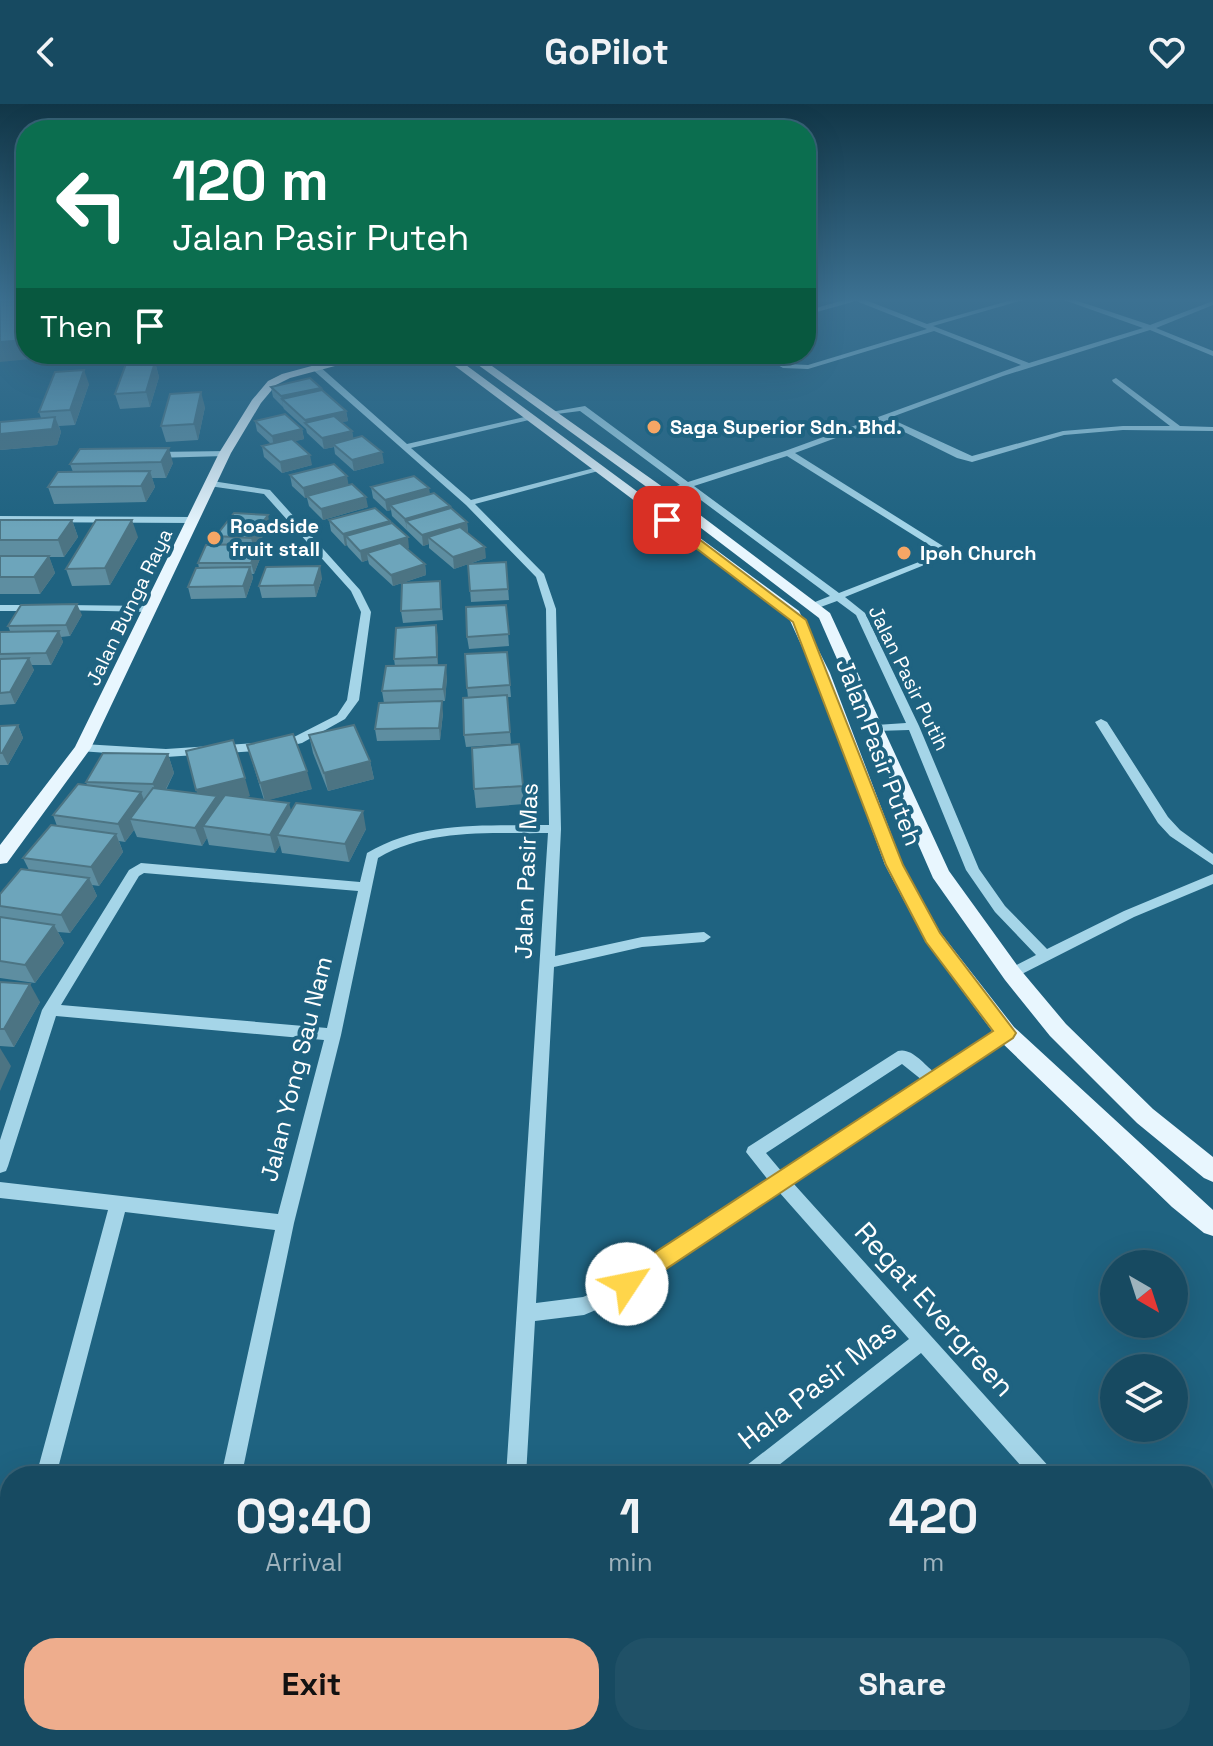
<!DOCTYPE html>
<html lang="en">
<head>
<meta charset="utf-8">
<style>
	body { margin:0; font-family:"Space Grotesk",sans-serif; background:#205167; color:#f1f3f6; height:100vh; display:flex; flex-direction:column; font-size:30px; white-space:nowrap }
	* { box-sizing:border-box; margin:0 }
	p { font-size:26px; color:#9eb3bd }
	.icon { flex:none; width:44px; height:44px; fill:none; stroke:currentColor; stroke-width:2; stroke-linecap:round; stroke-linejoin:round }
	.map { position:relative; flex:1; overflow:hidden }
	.sheet { position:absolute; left:0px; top:1362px; width:1214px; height:280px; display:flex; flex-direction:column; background:#174a61; border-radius:32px 32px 0 0; box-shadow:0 8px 32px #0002,0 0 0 2px #366276 }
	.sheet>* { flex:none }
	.guide { position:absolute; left:16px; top:16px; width:800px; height:244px; border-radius:32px; box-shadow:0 8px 32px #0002,0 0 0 2px #366276; background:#0b6e4f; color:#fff; overflow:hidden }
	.needle { width:52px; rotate:141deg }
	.tools { position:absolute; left:1100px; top:1146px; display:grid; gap:16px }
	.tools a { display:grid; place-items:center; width:88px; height:88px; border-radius:50%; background:#174a61; box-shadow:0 8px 32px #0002,0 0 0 2px #366276; font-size:40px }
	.pin { position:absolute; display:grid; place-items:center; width:68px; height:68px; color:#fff; margin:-34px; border-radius:16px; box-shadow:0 4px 12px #0006 }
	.me { position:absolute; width:88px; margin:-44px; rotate:56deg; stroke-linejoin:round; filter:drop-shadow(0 0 6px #0008) }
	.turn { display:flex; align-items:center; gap:28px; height:168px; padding:0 24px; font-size:36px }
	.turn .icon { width:104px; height:104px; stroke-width:2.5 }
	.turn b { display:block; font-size:56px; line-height:68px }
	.then { display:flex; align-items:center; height:76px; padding:0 24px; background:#0003; gap:16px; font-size:30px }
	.eta { display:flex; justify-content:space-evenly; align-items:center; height:136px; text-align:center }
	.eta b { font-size:48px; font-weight:600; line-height:56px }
	.primary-button { display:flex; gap:16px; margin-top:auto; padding:16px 24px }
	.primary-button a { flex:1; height:92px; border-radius:32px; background:#eead8d; color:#111; font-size:32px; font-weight:600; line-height:92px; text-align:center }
	.primary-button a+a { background:#205167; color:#f1f3f6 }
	header { display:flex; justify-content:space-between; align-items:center; height:104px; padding:0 24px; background:#174a61; font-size:36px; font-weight:600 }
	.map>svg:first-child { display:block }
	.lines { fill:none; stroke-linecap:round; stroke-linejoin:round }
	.minor { fill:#a5d5e8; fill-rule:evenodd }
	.major { fill:#e8f6fe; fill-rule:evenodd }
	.wall { fill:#5e8ea1 }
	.shaded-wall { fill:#4c7483 }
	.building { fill:#6da5bb; stroke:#4c7483; stroke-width:2 }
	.route { fill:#ffd54a; stroke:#a68a30; stroke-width:2 }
	.poi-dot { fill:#f6a665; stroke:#1f6381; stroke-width:3 }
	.labels { text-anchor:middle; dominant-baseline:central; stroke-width:8; stroke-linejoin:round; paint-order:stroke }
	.far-poi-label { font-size:20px; font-weight:bold; fill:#fff; stroke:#1f6381; text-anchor:start }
	.far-street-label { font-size:20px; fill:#fff; stroke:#1f6381 }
	.street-label { font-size:24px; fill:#fff; stroke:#1f6381 }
	.near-street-label { font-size:28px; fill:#fff; stroke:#1f6381 }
</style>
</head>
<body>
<header><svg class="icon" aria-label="back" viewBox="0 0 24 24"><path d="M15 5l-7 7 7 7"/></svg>GoPilot<svg class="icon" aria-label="heart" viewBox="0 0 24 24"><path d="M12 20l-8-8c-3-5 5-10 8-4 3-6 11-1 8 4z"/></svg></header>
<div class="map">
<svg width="1213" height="1642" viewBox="0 0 1213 1642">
	<rect width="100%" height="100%" fill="#1f6381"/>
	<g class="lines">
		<!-- minor -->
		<g class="minor">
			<path d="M847,195H863L927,220L1015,195H1027L933,222L1029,259L1143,224L1061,195H1072L1150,221L1213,197V201L1156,224L1213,247V252L1150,226L1003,272L889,314L972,352L1063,327L1123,322H1170L1113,278L1112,276L1116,274L1180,322L1213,323V327L1123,326L1064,331L972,358L957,354L882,317L795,349L954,449L845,493L865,509L919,622L979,765L1005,802L1047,845L1124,807L1213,770V780L1134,813L1012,875L1007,874L1005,870L1007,866L1036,851L995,808L966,766L909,626L876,627L870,624L876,621L906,619L856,511L837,497L818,504H810V500L830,492L686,385L660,391V387L680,381L580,307L549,311L545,309L585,302L688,378L785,347L1021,261L934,227L808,265L783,264L759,250H768L787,260L808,261L927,225L856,197L806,211V207ZM787,352L942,449L839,489L694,382Z"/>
			<path d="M312,261H318L407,340L529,312V316L411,344L471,396L598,363L602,366L475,400L544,470L556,505L561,725L555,852L642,833L704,828L711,833L704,838L642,843L554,863L536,1199L583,1193L603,1185L769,1077L746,1048L748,1043L898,947C911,943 924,960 934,968L1001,925L1006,923L1011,925L1014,929L1011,933L793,1079L1051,1365L1054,1372H1030L921,1249L765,1372H739L742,1365L909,1235L779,1088L617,1197L584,1211L535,1217L526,1372H506L548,729C491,730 429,724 378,754L341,931L294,1119L244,1360L266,1365L269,1372H217L223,1363L275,1126L125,1108L56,1372H36L108,1106L0,1094V1078L278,1110L324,936L56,912L8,1062L6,1067L0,1069V1036L42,906L129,766L141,759L360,778L367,749C422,716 487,722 549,721L546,505L536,473L466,401L312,265ZM144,769L358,787L327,924L61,901L139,772ZM902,960L922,976L782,1068L766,1049Z"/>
			<path d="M228,347V351L225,352L154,354L150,351L154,348Z"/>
			<path d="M212,377L270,386L360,486L371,508L359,596L345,615L302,639L272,646L166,653L79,647V641L83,640L166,645L272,638L294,633L337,611L347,596L361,508L351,487L264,390L209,382L208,380Z"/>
			<path d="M0,412L193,413L198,416L193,419L0,418Z"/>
			<path d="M0,501H35L40,504L35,507H0Z"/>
			<path d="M64,501L151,502L156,505L151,508L60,506V502Z"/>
			<path d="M1101,615L1107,618L1168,713L1180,726L1213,750V761L1170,732L1158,719L1095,618Z"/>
			<path d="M10,1503V1527L0,1531V1507Z"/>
			<path d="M1204,1541L1213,1545V1573L1204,1569Z"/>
			<path d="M398,1632H429L423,1642H392Z"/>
		</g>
		<!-- major -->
		<g class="major">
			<path d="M356,250H398L354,260L350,258L290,274L276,281L261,299L231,349L91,644L7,759L0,760V741L75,643L219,349L252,296L268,277L282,270Z"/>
			<path d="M439,250H451L799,507L830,569L903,761L940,828L1014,923L1213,1106V1132L1204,1129L1172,1103L998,935L926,838L885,761L814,569L788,512Z"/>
			<path d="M463,250H475L667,386L830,509L949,767L1019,864L1066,920L1153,1005L1213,1053V1078L1204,1074L1137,1019L1050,932L1005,876L933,774L819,514L659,392Z"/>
		</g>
	</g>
	<!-- wall -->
	<g class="wall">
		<path d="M155,258L159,273L150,303L120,305L115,290Z"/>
		<path d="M89,280L75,321L59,322L61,328L57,341L0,346V318L41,314L39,308Z"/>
		<path d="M271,283L321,284V286L346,307L348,317L341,318L352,327L353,335L384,359L354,367L335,350L334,343L324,345L307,329L306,325L284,305L283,303L273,293Z"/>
		<path d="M205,303L198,336L166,338L161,322Z"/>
		<path d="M255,317L302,325L304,335L295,337L312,361L282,369L264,353L262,342L271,340L257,327Z"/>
		<path d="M80,345L173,359L166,374H152L155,383L146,398L54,400L48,383L73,368L70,360Z"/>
		<path d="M290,371L349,381L368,403L323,416L309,402L307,394H305L292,382Z"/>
		<path d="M371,383L430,390L450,402V404L467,418L468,429L486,454L469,460L506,458L509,496L471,498L468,460L454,465L429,444V440L423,442L392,412L391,406L387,407L373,394Z"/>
		<path d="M0,416H72L78,433L64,453H49L55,469L40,490H0Z"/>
		<path d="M329,416L390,417L409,444L407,445L425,460L426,471L402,479L440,477L443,516L403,519L401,507L402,479L393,482L369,460L368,456L362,458L348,443L347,441L345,442L331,427Z"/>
		<path d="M270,422L257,440L261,452L254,470H252L253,474L246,494L191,495L188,483L199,464L198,459L218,441L216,432Z"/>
		<path d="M138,433L110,481L72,482L66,465Z"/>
		<path d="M322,474L316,493L262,494L259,482Z"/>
		<path d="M506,501L509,542L469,545L467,533Z"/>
		<path d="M82,511L70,532L61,533L63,538L51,561H31L34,566L15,600L0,601V528L10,527L8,522Z"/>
		<path d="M438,533V561L447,573L445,597L384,599L382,587L395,562L394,555Z"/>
		<path d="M507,548L511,593H507L511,640L466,643L464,631L468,594L467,584Z"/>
		<path d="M443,609L440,636L377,637L375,625Z"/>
		<path d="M18,621L23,634L8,661H0V622Z"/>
		<path d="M309,631L370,657L374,675L328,687L313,649Z"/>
		<path d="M519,640L524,700L476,704L474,685Z"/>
		<path d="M247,641L312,685L267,696L292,707L366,725L349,758L282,749L280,741L275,749L209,741L207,734L202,742L137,733L134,726L125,738L119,737L123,748L99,782L92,781L97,792L70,829L58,828L64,839L35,879L0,874V790L29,766L23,754L57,722L53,711L87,681L86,678L168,650L174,669L166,686L197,690L250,692L245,693L264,696Z"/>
		<path d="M0,878L40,898L14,943L0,942Z"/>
	</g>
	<!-- shaded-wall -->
	<g class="shaded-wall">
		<path d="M26,236V250H62V252L0,258V238Z"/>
		<path d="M155,258L159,273L150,303L146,288Z"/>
		<path d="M84,266L89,280L75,321L70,306Z"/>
		<path d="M321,284L323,294L282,295L283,303L281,292Z"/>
		<path d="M201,288L205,303L198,336L194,320Z"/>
		<path d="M346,307L348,317L312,325L306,320L305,316Z"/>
		<path d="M55,313L61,328L57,341L0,346V330Z"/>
		<path d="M302,325L304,335L274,343L272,332Z"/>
		<path d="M352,327L354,337L333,340L334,343L324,345L322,334Z"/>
		<path d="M169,344L173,359L166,374L161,358Z"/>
		<path d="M382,348L384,359L354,367L352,356Z"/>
		<path d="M310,351L312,361L282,369L280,358Z"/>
		<path d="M150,367L155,383L146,398L141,382Z"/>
		<path d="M347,372L349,383L307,392V394H305L303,384Z"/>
		<path d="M429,384L431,395L390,401L391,406L387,407L385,396Z"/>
		<path d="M366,393L368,403L323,416L321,405Z"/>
		<path d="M450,402L451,413L406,417L407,426L405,415Z"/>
		<path d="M268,411L270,422L254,446L251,434Z"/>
		<path d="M72,416L78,433L64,453L58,436Z"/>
		<path d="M132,416L138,433L110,481L105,464Z"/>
		<path d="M390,417L392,428L346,432L347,441L345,442L343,430Z"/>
		<path d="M467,418L468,429L428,433L429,440L423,442L422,431Z"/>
		<path d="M408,433L409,444L373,455L367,449L368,456L362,458L360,447Z"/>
		<path d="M258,440L261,452L254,470L251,459Z"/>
		<path d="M485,443L486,454L454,465L453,453Z"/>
		<path d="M49,452L55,469L40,490L34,473Z"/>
		<path d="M425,460L426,471L393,482L391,471Z"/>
		<path d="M320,462L322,474L316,493L314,481Z"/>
		<path d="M250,463L253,474L246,494L243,482Z"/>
		<path d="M77,500L82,511L70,532L66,521Z"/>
		<path d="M436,521L438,533V564L437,553Z"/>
		<path d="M59,527L63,538L51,561L46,549Z"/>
		<path d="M29,554L34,566L15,600L10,588Z"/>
		<path d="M446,561L447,573L445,597L443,585Z"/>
		<path d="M442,597L443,609L440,636L439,624Z"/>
		<path d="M18,621L23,634L8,661L2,649Z"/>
		<path d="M168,650L174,669L159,698L153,680Z"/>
		<path d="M370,657L374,675L328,687L324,669Z"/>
		<path d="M307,667L312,685L265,697L260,679Z"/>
		<path d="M245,674L250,692L219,700L203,722L207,734L202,742L195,724L202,704L196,686Z"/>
		<path d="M141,688L148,707L130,715L134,726L125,738L118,720Z"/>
		<path d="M289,699L294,717L277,731L280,741L275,749L270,731Z"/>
		<path d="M363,707L366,725L349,758L345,740Z"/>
		<path d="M116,730L123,748L99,782L91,763Z"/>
		<path d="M89,774L97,792L70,829L61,811Z"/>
		<path d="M54,821L64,839L35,879L25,861Z"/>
		<path d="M30,880L40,898L14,943L4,925Z"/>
		<path d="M0,944L11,962L0,987Z"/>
	</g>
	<!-- building -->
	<g class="building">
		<path d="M0,195H26V236L0,238Z"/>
		<path d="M155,258L146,288L115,290L126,260Z"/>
		<path d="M84,266L70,306L39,308L55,268Z"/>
		<path d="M310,274L321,284L281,292L271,283Z"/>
		<path d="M322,286L346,307L305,316L282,295Z"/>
		<path d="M201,288L194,320L161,322L170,290Z"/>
		<path d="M285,310L302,325L272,332L255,317Z"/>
		<path d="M334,312L352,327L322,334L305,319Z"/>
		<path d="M55,313L52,325L0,330V318Z"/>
		<path d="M362,332L382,348L352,356L333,340Z"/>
		<path d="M292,335L310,351L280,358L262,342Z"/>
		<path d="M169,344L161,358L70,360L80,345Z"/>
		<path d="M334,360L347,372L303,384L290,371Z"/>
		<path d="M150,367L141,382L48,383L58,368Z"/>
		<path d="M414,372L429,384L385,396L371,383Z"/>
		<path d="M352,380L366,393L321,405L307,392Z"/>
		<path d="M434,389L450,402L405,415L390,401Z"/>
		<path d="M375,404L390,417L343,430L329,416Z"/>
		<path d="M451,404L467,418L422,431L406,417Z"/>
		<path d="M234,409L268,411L251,434L216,432Z"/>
		<path d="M0,416H72L58,436H0Z"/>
		<path d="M96,416H132L105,464L66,465Z"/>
		<path d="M392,419L408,433L360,447L346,432Z"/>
		<path d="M460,423L485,443L453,453L428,433Z"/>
		<path d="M400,439L425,460L391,471L367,449Z"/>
		<path d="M258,440L251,459H198L206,441Z"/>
		<path d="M0,452H49L34,473H0Z"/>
		<path d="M506,458L508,485L470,487L468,460Z"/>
		<path d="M320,462L314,481L259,482L266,463Z"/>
		<path d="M250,463L243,482L188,483L196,464Z"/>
		<path d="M440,477L441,505L401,507L402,479Z"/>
		<path d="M77,500L66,521L8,522L21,501Z"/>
		<path d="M506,501L509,530L467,533L466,503Z"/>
		<path d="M436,521L437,553L394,555L396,524Z"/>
		<path d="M59,527L46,549L0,550V528Z"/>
		<path d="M507,548L510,581L467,584L465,550Z"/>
		<path d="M29,554L10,588L0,589V555Z"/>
		<path d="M446,561L443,585L382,587L386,562Z"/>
		<path d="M507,591L510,628L464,631L463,594Z"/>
		<path d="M442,597L439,624L375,625L379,599Z"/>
		<path d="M18,621L2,649H0V622Z"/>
		<path d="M354,621L370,657L324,669L309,631Z"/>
		<path d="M293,630L307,667L260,679L247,641Z"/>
		<path d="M233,636L245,674L196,686L186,647Z"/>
		<path d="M519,640L523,682L474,685L472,644Z"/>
		<path d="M103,649L168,650L153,680L86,678Z"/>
		<path d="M78,680L141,688L118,720L53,711Z"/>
		<path d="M153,684L217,692L195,724L130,715Z"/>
		<path d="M225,691L289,699L270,731L203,722Z"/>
		<path d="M296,699L363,707L345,740L277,731Z"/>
		<path d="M51,721L116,730L91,763L23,754Z"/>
		<path d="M21,765L89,774L61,811L0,802V790Z"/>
		<path d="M0,813L54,821L25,861L0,857Z"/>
		<path d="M0,878L30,880L4,925H0Z"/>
	</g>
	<!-- sky -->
	<linearGradient id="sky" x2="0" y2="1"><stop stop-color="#113647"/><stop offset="0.46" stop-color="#3c7192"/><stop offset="1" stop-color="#3c7192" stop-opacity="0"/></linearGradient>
	<rect width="1213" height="425" fill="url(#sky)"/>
	<!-- route -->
	<path class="route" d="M663,414H671L806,516L903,761L940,829L1016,929L1013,934L627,1191L619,1188L615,1180L619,1172L993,927L926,838L886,761L793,518L663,419Z"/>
	<!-- markers -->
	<g class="poi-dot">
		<circle cx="654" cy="323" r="8"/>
		<circle cx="214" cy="434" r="8"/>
		<circle cx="904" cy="449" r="8"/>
	</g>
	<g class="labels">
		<!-- far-poi labels -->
		<g class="far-poi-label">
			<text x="670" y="323">Saga Superior Sdn. Bhd.</text>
			<text x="230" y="422">Roadside<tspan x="230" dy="23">fruit stall</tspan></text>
			<text x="920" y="449">Ipoh Church</text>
		</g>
		<!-- far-street labels -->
		<g class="far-street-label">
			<text transform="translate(129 503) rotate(-64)">Jalan Bunga Raya</text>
			<text transform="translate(909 574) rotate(64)">Jalan Pasir Putih</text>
		</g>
		<!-- street labels -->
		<g class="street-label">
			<text transform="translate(879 648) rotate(69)">Jalan Pasir Puteh</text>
			<text transform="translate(526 767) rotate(-88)">Jalan Pasir Mas</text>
			<text transform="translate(296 965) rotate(-76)">Jalan Yong Sau Nam</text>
		</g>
		<!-- near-street labels -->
		<g class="near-street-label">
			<text transform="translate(935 1205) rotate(48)">Regat Evergreen</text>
			<text transform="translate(817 1280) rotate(-38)">Hala Pasir Mas</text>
		</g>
	</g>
</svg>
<div class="tools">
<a><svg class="needle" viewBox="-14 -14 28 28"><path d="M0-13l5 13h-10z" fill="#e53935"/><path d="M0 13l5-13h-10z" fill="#9eb3bd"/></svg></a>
<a><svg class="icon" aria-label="layers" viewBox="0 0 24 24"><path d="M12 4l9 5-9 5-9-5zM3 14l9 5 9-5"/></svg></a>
</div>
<div class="pin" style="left:667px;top:416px;background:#d93025"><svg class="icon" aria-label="arrive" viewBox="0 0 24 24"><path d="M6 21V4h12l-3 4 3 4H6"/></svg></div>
<svg class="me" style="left:627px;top:1180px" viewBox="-20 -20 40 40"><circle r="19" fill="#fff"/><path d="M0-13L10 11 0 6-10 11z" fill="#ffd54a"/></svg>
<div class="guide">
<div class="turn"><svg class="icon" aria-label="left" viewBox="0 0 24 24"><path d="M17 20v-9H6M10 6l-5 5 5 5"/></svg><div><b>120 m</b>Jalan Pasir Puteh</div></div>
<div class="then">Then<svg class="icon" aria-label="arrive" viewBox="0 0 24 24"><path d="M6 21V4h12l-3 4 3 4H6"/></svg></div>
</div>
<section class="sheet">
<div class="eta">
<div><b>09:40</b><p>Arrival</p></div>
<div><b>1</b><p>min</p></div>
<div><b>420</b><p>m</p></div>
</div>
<div class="primary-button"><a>Exit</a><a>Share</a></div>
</section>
</div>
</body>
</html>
